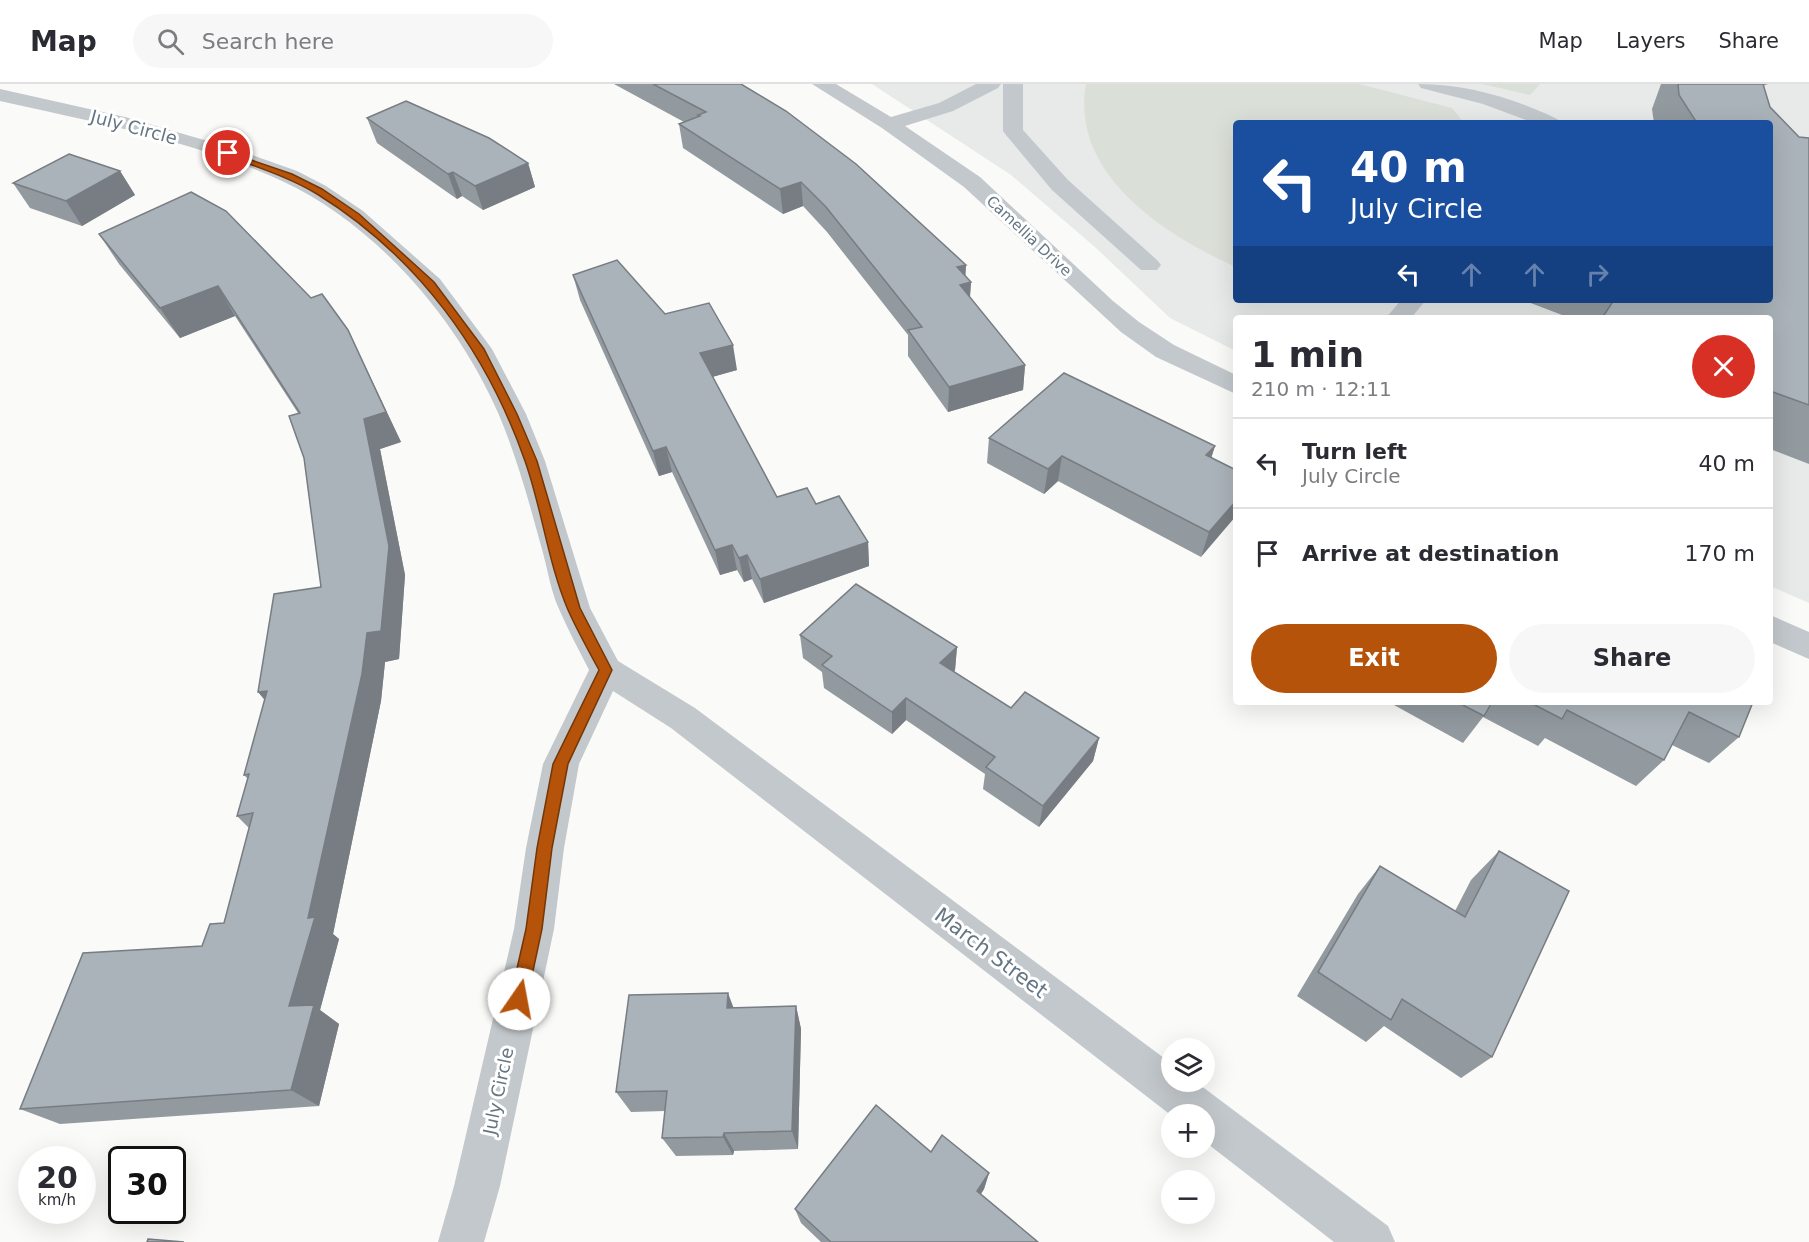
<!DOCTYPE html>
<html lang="en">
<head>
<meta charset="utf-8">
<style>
	body { margin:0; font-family:"DejaVu Sans",sans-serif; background:#f7f7f7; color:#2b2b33; height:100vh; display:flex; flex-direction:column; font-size:22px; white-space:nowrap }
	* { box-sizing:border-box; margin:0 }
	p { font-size:20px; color:#7c7c81 }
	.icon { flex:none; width:33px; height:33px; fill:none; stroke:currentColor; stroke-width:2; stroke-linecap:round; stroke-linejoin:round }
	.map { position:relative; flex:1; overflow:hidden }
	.sheet { position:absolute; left:1233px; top:231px; width:540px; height:390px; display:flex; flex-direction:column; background:#fff; border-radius:6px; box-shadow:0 6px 24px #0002 }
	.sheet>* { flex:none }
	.guide { position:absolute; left:1233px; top:36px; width:540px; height:183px; border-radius:6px; box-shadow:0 6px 24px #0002; background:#1a4fa0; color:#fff; overflow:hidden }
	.fabs { position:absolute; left:1161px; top:954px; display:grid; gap:12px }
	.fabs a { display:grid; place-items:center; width:54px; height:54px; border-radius:50%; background:#fff; box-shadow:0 6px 24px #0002; font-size:30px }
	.speed { position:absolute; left:18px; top:1062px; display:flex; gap:12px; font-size:30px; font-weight:700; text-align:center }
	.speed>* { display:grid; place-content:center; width:78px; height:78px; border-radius:50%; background:#fff; box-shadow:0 6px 24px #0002; line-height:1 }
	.speed small { font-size:15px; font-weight:400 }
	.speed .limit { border:3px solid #111; border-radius:9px; background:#fff; color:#111 }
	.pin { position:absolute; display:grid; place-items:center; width:51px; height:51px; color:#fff; margin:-26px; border:3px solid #fff; border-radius:50%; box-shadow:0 2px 6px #0007 }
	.me { position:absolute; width:66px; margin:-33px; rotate:12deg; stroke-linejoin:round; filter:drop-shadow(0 0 4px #0008) }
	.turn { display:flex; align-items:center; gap:21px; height:126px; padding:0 18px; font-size:27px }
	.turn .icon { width:78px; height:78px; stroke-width:2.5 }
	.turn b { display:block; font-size:42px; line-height:51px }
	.lanes { display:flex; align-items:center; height:57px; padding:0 18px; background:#0003; justify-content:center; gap:30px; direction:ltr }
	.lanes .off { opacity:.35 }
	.round { display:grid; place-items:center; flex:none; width:63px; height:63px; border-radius:32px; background:#f7f7f7 }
	.summary { display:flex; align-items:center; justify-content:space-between; height:102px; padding:0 18px }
	h1 { font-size:36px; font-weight:600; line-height:45px }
	.primary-button { display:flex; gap:12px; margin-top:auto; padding:12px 18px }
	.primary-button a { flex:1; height:69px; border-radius:36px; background:#b45309; color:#fff; font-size:24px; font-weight:600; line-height:69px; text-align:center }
	.primary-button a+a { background:#f7f7f7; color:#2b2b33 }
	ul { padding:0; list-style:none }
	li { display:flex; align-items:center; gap:18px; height:90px; padding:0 18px; border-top:2px solid #e1e1e2 }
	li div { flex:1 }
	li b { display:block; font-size:22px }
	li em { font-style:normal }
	header { display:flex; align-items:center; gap:36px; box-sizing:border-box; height:84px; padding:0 30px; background:#fff; border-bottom:2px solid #e1e1e2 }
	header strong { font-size:28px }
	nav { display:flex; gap:33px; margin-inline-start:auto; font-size:21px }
	.search { width:420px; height:54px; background:#f7f7f7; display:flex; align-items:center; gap:15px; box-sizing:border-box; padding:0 21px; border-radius:33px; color:#7c7c81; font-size:22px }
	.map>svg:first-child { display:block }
	.built { fill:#e8e9e9; fill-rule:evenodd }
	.green { fill:#dadfd7 }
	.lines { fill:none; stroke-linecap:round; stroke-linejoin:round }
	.minor { fill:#c3c8cc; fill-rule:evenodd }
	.wall { fill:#929a9f }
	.shaded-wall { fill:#777d82 }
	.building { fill:#aab3b9; stroke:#777d82; stroke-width:1.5 }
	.route { fill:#b45309; stroke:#753606; stroke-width:1.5 }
	.labels { text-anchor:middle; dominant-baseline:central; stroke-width:6; stroke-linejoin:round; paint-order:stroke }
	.far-street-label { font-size:15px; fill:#657683; stroke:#fff }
	.street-label { font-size:18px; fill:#657683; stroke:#fff }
	.near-street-label { font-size:21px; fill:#657683; stroke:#fff }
</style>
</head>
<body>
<header>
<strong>Map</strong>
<div class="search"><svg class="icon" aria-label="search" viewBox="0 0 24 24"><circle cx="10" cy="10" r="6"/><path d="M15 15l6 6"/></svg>Search here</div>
<nav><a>Map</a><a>Layers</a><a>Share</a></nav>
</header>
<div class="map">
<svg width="1809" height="1158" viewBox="0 0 1809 1158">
	<rect width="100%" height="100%" fill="#fafaf8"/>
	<!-- built -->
	<path class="built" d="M872,0H1809V519L1770,502V234H1236V267L1170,234L1096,164L1011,91ZM1236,39H1770V216H1236Z"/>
	<!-- green -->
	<g class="green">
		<path d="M1086,0H1359L1452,24L1464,39H1236V183C1165,151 1070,91 1086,0Z"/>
		<path d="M1482,0H1540L1530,11Z"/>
	</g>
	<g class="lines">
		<!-- minor -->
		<g class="minor">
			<path d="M812,0H836L891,33L939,19L976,0H1001L998,4L953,27L905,42L980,93L1113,217L1139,238L1174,261L1236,291V310L1156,273L1121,248L964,103L882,44Z"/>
			<path d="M1003,0H1023V46L1068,96L1157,176L1161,181L1157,186H1141L1052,106L1006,51L1003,47Z"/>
			<path d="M1418,0C1467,0 1513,14 1557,35L1560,39H1534L1483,20L1421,4Z"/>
			<path d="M0,5L125,33L235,65L297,87L326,102L363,127L440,195L492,265L526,330L545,377L590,524L618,577L695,624L1172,980V998H1196L1388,1142L1395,1158H1334L1204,1057V1030L1172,1032L671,644L613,607L579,680L564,764L554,845L500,1102L484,1158H438L454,1102L514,845L526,764L543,680L589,586C579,566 568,546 559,525C551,508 548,487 543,469C530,422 518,376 499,331C458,236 377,141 282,97C196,57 93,38 0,17Z"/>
			<path d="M1401,216H1426L1411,234H1386Z"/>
			<path d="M1770,531L1809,548V575L1770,558Z"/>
		</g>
	</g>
	<!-- wall -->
	<g class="wall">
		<path d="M614,0H741L966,181L965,192L971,198L970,214L1025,281L1023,306L948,328L908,272V251L827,148L803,122L783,130L683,64L679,40L684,38Z"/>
		<path d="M1661,0H1768L1763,2L1770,23L1799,53L1809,54V380L1770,365V234H1570L1523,216H1770V39H1654L1652,25Z"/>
		<path d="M367,34L528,79L535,103L483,126L462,112L457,115L377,59Z"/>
		<path d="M120,87L135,111L82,142L30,124L13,99Z"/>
		<path d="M99,150L311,214L348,246L401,358L380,365L405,491L399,575L385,578L381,617L333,850L339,855L320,926L339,940L319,1022L60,1040L20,1025L202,862L224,839L249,744L237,732L248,695L244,691L265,616L258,608L321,503L298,329L235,232L180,254L119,180Z"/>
		<path d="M573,191L665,230L737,286L712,293L777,413L816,420L868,458L869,482L764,519L752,495L744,498L737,486L720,491L672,388L659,392L580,216Z"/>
		<path d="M989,354L1215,362L1211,374L1236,386L1201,473L1058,397L1044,410L987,379Z"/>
		<path d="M800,551L957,563L955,586L954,588L1011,624L1099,654L1093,677L1039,743L983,705L985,690L906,636L892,650L824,604L822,588L803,574Z"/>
		<path d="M1396,618H1753L1739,653L1709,679L1672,661L1664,676L1636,702L1545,654L1538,662L1483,633L1463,659L1394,621Z"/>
		<path d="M1499,767L1492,973L1461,994L1384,942L1366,958L1297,912L1358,810L1380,782L1455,827L1471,796Z"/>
		<path d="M796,922L801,945L798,1065L734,1067L733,1071L676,1072L662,1054L665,1027L631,1028L616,1008L734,924Z"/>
		<path d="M931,1068L989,1089L984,1105L981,1110L1038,1158H821L801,1139L795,1125Z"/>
	</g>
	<!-- shaded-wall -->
	<g class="shaded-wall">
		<path d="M528,79L535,103L483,126L475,102Z"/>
		<path d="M120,87L135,111L82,142L66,117Z"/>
		<path d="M453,88L462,112L457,115L448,90Z"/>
		<path d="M801,98L803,122L783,130L780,105Z"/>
		<path d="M966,181L965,200L971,198L969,224L959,227L957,183Z"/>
		<path d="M218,202L235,232L180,254L160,224Z"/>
		<path d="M348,246L401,358L380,365L405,491L399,575L385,578L381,617L333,850L339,855L320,926L339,940L319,1022L291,1006L289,922L308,834L364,335Z"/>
		<path d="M733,261L737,286L705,295L700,269Z"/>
		<path d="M1025,281L1023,306L948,328L949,303Z"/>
		<path d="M1215,362L1207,387L1206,371Z"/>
		<path d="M666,363L672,388L659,392L653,367Z"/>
		<path d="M1062,372L1058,397L1044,410L1048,385Z"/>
		<path d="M1236,417V432L1201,473L1209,448Z"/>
		<path d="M868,458L869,482L764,519L760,495Z"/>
		<path d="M732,461L737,486L720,491L715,466Z"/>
		<path d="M747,471L752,495L744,498L739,474Z"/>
		<path d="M957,563L955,586L939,602L940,579Z"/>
		<path d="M267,607L281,635L258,608Z"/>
		<path d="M906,614V636L892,650V628Z"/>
		<path d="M1099,654L1093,677L1039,743L1043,722Z"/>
		<path d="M728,909L737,933L727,924Z"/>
		<path d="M796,922L801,945L798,1065L792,1047Z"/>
		<path d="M724,1049L734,1067L733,1071L723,1053Z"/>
		<path d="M989,1089L984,1105L973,1122L977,1107Z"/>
	</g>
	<!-- building -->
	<g class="building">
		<path d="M653,0H741L786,27L856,80L966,181L957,183L971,198L960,201L1025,281L949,303L908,246L922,243L826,123L801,98L780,105L679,40L700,32L698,31L706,28Z"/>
		<path d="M1678,0H1763L1770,23L1799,53L1809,54V321L1770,307V234H1602L1614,216H1770V39H1697L1679,11Z"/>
		<path d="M406,17L489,54L528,79L475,102L453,88L448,90L367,34Z"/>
		<path d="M69,70L120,87L66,117L13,99Z"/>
		<path d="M191,108L226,127L311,214L322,210L348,246L386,328L364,335L389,462L381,547L367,549L362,590L308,834L315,833L289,922L314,921L291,1006L20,1025L83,869L202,862L210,840L224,839L253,729L237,732L249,690L244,691L267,607L258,608L274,510L321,503L304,374L289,332L300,329L218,202L160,224L99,150Z"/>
		<path d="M617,176L665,230L709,219L733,261L700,269L777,413L807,404L816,420L839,412L868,458L760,495L747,471L739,474L732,461L715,466L666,363L653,367L573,191Z"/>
		<path d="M1064,289L1215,362L1206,371L1236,386V417L1209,448L1062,372L1048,385L989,354Z"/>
		<path d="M856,500L957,563L940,579L1011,624L1025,608L1099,654L1043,722L986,683L995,673L906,614L892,628L822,581L832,572L800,551Z"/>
		<path d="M1457,618H1492L1484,632Z"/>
		<path d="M1529,618H1753L1739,653L1689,628L1664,676L1567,626L1562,635Z"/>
		<path d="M1499,767L1569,807L1492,973L1402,915L1391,936L1318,888L1380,782L1465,833Z"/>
		<path d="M728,909L727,924L796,922L792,1047L724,1049L723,1053L662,1054L667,1007L616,1008L629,911Z"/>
		<path d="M876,1021L931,1068L942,1051L989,1089L977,1107L1038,1158H831L795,1125Z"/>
		<path d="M148,1155L184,1158H147Z"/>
	</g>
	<!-- route -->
	<path class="route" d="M225,67L292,90L322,105L359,130L434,198L484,265L517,330L537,377L580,524L612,586L568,680L552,764L542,845L527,915L525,921L519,924L513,921L510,915L526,845L537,764L553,680L599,586C588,566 577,546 568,526C548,479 542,425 525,377C486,266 417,172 317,110C289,93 256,83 225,71Z"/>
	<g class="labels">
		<!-- far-street labels -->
		<g class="far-street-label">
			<text transform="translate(1029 152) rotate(43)">Camellia Drive</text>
		</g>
		<!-- street labels -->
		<g class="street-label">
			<text transform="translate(134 43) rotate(15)">July Circle</text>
			<text transform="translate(498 1007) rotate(-78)">July Circle</text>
		</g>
		<!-- near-street labels -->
		<g class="near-street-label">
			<text transform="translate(991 869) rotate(37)">March Street</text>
		</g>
	</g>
</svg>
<div class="fabs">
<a><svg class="icon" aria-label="layers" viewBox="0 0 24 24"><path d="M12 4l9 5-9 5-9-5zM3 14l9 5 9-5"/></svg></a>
<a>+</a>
<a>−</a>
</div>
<div class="speed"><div>20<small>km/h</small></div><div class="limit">30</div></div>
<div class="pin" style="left:228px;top:69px;background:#d93025"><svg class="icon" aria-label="arrive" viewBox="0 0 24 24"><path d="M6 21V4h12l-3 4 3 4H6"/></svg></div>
<svg class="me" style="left:519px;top:915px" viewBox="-20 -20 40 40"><circle r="19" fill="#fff"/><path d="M0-13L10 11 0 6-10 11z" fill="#b45309"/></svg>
<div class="guide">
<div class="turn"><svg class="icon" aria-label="left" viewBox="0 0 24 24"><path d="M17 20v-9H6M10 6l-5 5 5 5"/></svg><div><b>40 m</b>July Circle</div></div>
<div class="lanes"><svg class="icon" aria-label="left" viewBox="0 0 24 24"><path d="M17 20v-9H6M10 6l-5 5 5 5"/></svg><svg class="icon off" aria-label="ahead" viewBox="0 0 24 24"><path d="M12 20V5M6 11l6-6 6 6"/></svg><svg class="icon off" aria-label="ahead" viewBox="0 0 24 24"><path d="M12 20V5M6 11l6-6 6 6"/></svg><svg class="icon off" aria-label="right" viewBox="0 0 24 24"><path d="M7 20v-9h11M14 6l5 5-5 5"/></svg></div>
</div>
<section class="sheet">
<div class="summary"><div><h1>1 min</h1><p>210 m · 12:11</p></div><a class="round" style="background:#d93025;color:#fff"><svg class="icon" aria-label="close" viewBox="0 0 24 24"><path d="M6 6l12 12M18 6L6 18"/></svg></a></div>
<ul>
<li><svg class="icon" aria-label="left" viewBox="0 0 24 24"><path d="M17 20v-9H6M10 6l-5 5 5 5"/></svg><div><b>Turn left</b><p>July Circle</p></div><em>40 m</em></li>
<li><svg class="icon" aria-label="arrive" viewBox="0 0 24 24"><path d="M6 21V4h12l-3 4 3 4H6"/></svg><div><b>Arrive at destination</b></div><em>170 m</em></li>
</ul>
<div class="primary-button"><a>Exit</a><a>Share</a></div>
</section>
</div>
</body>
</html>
